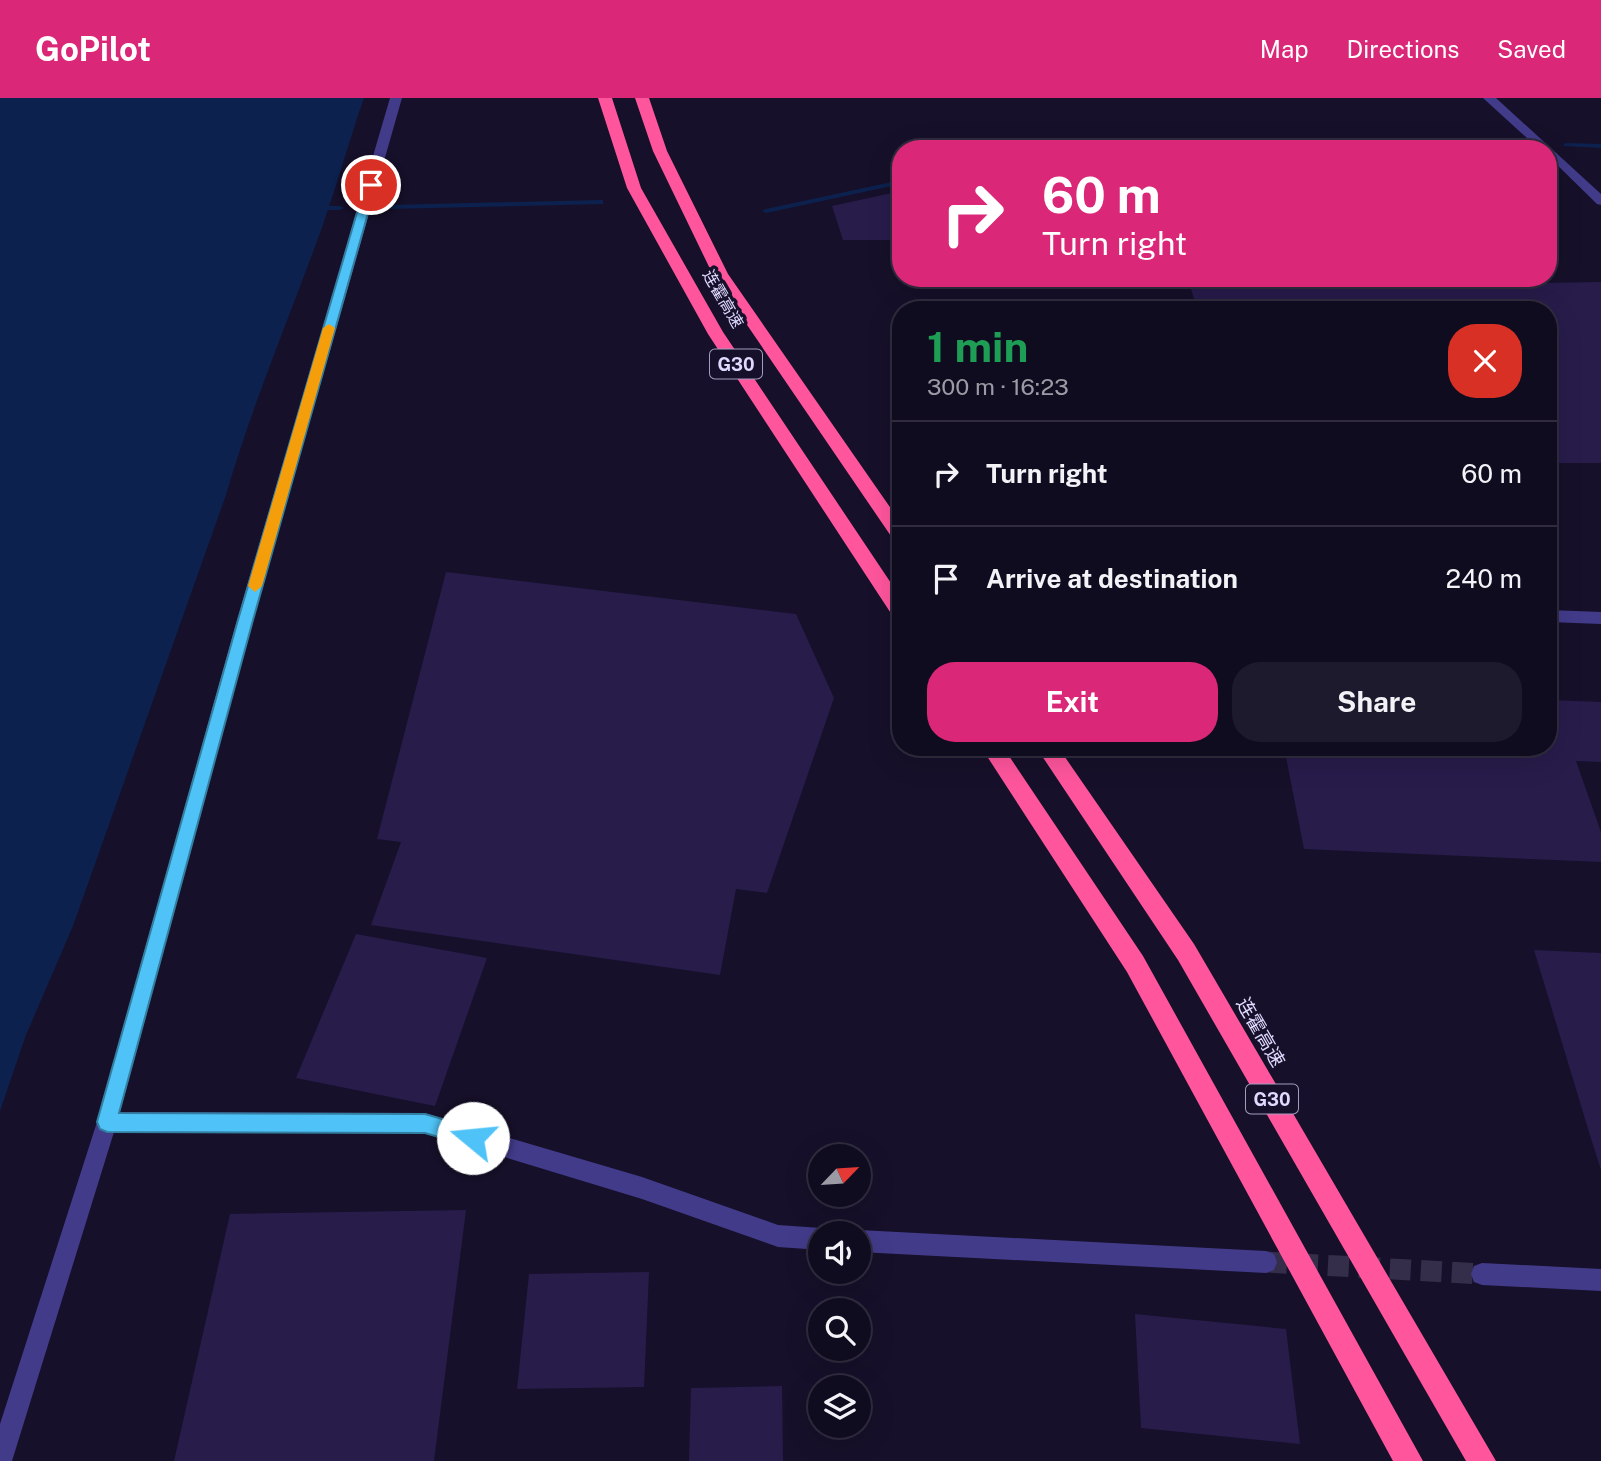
<!DOCTYPE html>
<html lang="en">
<head>
<meta charset="utf-8">
<style>
	body { margin:0; font-family:"Public Sans","Noto Sans SC",sans-serif; background:#1e1a2d; color:#f1f3f6; height:100vh; display:flex; flex-direction:column; font-size:26px; white-space:nowrap }
	* { box-sizing:border-box; margin:0 }
	p { font-size:23px; color:#9c9ba5 }
	.icon { flex:none; width:38px; height:38px; fill:none; stroke:currentColor; stroke-width:2; stroke-linecap:round; stroke-linejoin:round }
	.map { position:relative; flex:1; overflow:hidden }
	.side { position:absolute; left:892px; top:203px; width:665px; height:455px; display:flex; flex-direction:column; background:#100c20; border-radius:28px; box-shadow:0 7px 28px #0002,0 0 0 2px #302c3e }
	.side>* { flex:none }
	.banner { position:absolute; left:892px; top:42px; width:665px; height:147px; border-radius:28px; box-shadow:0 7px 28px #0002,0 0 0 2px #302c3e; background:#db2777; color:#fff; overflow:hidden }
	.needle { width:46px; rotate:65deg }
	.buttons { position:absolute; left:808px; top:1046px; display:grid; gap:14px }
	.buttons a { display:grid; place-items:center; width:63px; height:63px; border-radius:50%; background:#100c20; box-shadow:0 7px 28px #0002,0 0 0 2px #302c3e; font-size:35px }
	.pin { position:absolute; display:grid; place-items:center; width:60px; height:60px; color:#fff; margin:-30px; border:4px solid #fff; border-radius:50%; box-shadow:0 2px 7px #0007 }
	.me { position:absolute; width:77px; margin:-38px; rotate:287deg; stroke-linejoin:round; filter:drop-shadow(0 0 5px #0008) }
	.turn { display:flex; align-items:center; gap:24px; height:147px; padding:0 35px; font-size:32px }
	.turn .icon { width:91px; height:91px; stroke-width:2.5 }
	.turn b { display:block; font-size:49px; line-height:60px }
	.round { display:grid; place-items:center; flex:none; width:74px; height:74px; border-radius:28px; background:#1e1a2d }
	.head { display:flex; align-items:center; justify-content:space-between; height:119px; padding:0 35px }
	h1 { font-size:42px; font-weight:700; line-height:52px; color:#1e9e55 }
	.primary-button { display:flex; gap:14px; margin-top:auto; padding:14px 35px }
	.primary-button a { flex:1; height:80px; border-radius:28px; background:#db2777; color:#fff; font-size:28px; font-weight:700; line-height:80px; text-align:center }
	.primary-button a+a { background:#1e1a2d; color:#f1f3f6 }
	ul { padding:0; list-style:none }
	li { display:flex; align-items:center; gap:21px; height:105px; padding:0 35px; border-top:2px solid #302c3e }
	li div { flex:1 }
	li b { display:block; font-size:26px }
	li em { font-style:normal }
	header { display:flex; align-items:center; gap:42px; box-sizing:border-box; height:98px; padding:0 35px; background:#db2777; color:#fff }
	header strong { font-size:33px }
	nav { display:flex; gap:38px; margin-inline-start:auto; font-size:24px }
	.map>svg:first-child { display:block }
	.water { fill:#0c214d }
	.lines { fill:none; stroke-linecap:round; stroke-linejoin:round }
	.stream { fill:#0c214d; fill-rule:evenodd }
	.building { fill:#281c4b }
	.minor-tunnel { stroke:#342e4a; stroke-width:21; stroke-dasharray:21 10; stroke-linecap:butt }
	.service { fill:#423b8a; fill-rule:evenodd }
	.minor { fill:#423b8a; fill-rule:evenodd }
	.tertiary { fill:#423b8a; fill-rule:evenodd }
	.motorway { fill:#ff559d; fill-rule:evenodd }
	.route { fill:#4fc3f7; stroke:#337fa1; stroke-width:2 }
	.slow { fill:#f59e0b }
	.labels { text-anchor:middle; dominant-baseline:central; stroke-width:7; stroke-linejoin:round; paint-order:stroke }
	.far-street-label { font-size:16px; fill:#e0daff; stroke:#16102a }
	.shield { fill:#16102a; stroke:#a39dbf; stroke-width:2 }
	.shield-label { font-size:18px; font-weight:bold; fill:#e0daff }
	.street-label { font-size:19px; fill:#e0daff; stroke:#16102a }
</style>
</head>
<body>
<header>
<strong>GoPilot</strong>
<nav><a>Map</a><a>Directions</a><a>Saved</a></nav>
</header>
<div class="map">
<svg width="1601" height="1363" viewBox="0 0 1601 1363">
	<rect width="100%" height="100%" fill="#16102a"/>
	<!-- water -->
	<path class="water" d="M0,0H364C347,49 334,98 316,146C285,230 251,311 226,397L73,828L26,937L0,1013Z"/>
	<g class="lines">
		<!-- stream -->
		<g class="stream">
			<path d="M1100,40L1520,45L1524,47L1520,49L1100,44L1070,51H1057Z"/>
			<path d="M1566,45L1601,46V50L1564,48V46Z"/>
			<path d="M901,82V86L766,115L762,113L766,111Z"/>
			<path d="M600,102H603V106L388,111L384,109L388,107Z"/>
			<path d="M312,108H340L344,110L340,112H312Z"/>
		</g>
	</g>
	<!-- building -->
	<g class="building">
		<path d="M901,93V142H843L832,108Z"/>
		<path d="M1188,180H1536L1538,185L1601,184V365H1549V212H1283L1281,208H1248L1249,212H1159L1158,208H1196Z"/>
		<path d="M446,474L796,516L834,600L767,795L736,791L720,877L371,827L401,744L377,741Z"/>
		<path d="M1549,602L1601,604V664L1576,663L1601,734V764L1304,751L1284,649H1549Z"/>
		<path d="M356,836L487,860L435,1008L296,980Z"/>
		<path d="M1534,852L1601,855V1072L1589,1034Z"/>
		<path d="M466,1112L434,1363H174L230,1116Z"/>
		<path d="M649,1174L644,1289L517,1291L529,1176Z"/>
		<path d="M1135,1216L1286,1231L1300,1346L1141,1330Z"/>
		<path d="M782,1288L783,1363H689L691,1290Z"/>
	</g>
	<g class="lines">
		<!-- minor-tunnel -->
		<path class="minor-tunnel" d="M1266,1164L1482,1176"/>
		<!-- service -->
		<path class="service" d="M1549,512L1601,514V526L1549,524Z"/>
		<!-- minor -->
		<g class="minor">
			<path d="M390,0H402L253,522L120,1014L425,1015L642,1079L778,1127L821,1130L830,1136H821V1152L778,1149L642,1101L425,1035L114,1034L12,1363H0V1326L97,1024L237,522Z"/>
			<path d="M859,1132L1266,1153L1274,1156L1277,1164L1274,1172L1266,1175L859,1154V1136H851Z"/>
			<path d="M1482,1165L1601,1171V1193L1482,1187L1474,1184L1471,1176L1474,1168Z"/>
		</g>
		<!-- tertiary -->
		<path class="tertiary" d="M1483,0H1496L1601,96V107L1597,106L1549,59V51H1539Z"/>
		<!-- motorway -->
		<g class="motorway">
			<path d="M598,0H612L641,90L723,234L901,500V523L894,520L708,236L627,90Z"/>
			<path d="M635,0H649L667,53L728,176L901,425V446L895,444L713,177L653,53Z"/>
			<path d="M981,649H1003L1143,858L1423,1363H1393L1127,874Z"/>
			<path d="M1036,649H1058L1194,846L1496,1363H1466L1178,862Z"/>
		</g>
	</g>
	<!-- route -->
	<path class="route" d="M371,83L376,87L253,522L119,1015L425,1016L473,1030L480,1033L482,1040L480,1046L473,1049L425,1035L107,1034L100,1031L97,1024L238,522L365,87Z"/>
	<!-- slow -->
	<path class="slow" d="M329,226L335,230L262,488L255,494L248,488L323,230Z"/>
	<g class="labels">
		<!-- far-street labels -->
		<g class="far-street-label">
			<text transform="translate(723 201) rotate(60)">连霍高速</text>
		</g>
		<!-- shield labels -->
		<g class="shield">
			<rect x="710" y="251.5" width="52" height="29" rx="5"/>
			<rect x="1246" y="986.5" width="52" height="29" rx="5"/>
		</g>
		<g class="shield-label">
			<text x="736" y="266">G30</text>
			<text x="1272" y="1001">G30</text>
		</g>
		<!-- street labels -->
		<g class="street-label">
			<text transform="translate(1261 934) rotate(60)">连霍高速</text>
		</g>
	</g>
</svg>
<div class="buttons">
<a><svg class="needle" viewBox="-14 -14 28 28"><path d="M0-13l5 13h-10z" fill="#e53935"/><path d="M0 13l5-13h-10z" fill="#9c9ba5"/></svg></a>
<a><svg class="icon" aria-label="sound" viewBox="0 0 24 24"><path d="M4 9h4l5-4v14l-5-4H4zM17 9q2 3 0 6"/></svg></a>
<a><svg class="icon" aria-label="search" viewBox="0 0 24 24"><circle cx="10" cy="10" r="6"/><path d="M15 15l6 6"/></svg></a>
<a><svg class="icon" aria-label="layers" viewBox="0 0 24 24"><path d="M12 4l9 5-9 5-9-5zM3 14l9 5 9-5"/></svg></a>
</div>
<div class="pin" style="left:371px;top:87px;background:#d93025"><svg class="icon" aria-label="arrive" viewBox="0 0 24 24"><path d="M6 21V4h12l-3 4 3 4H6"/></svg></div>
<svg class="me" style="left:473px;top:1040px" viewBox="-20 -20 40 40"><circle r="19" fill="#fff"/><path d="M0-13L10 11 0 6-10 11z" fill="#4fc3f7"/></svg>
<div class="banner">
<div class="turn"><svg class="icon" aria-label="right" viewBox="0 0 24 24"><path d="M7 20v-9h11M14 6l5 5-5 5"/></svg><div><b>60 m</b>Turn right</div></div>
</div>
<section class="side">
<div class="head"><div><h1>1 min</h1><p>300 m · 16:23</p></div><a class="round" style="background:#d93025;color:#fff"><svg class="icon" aria-label="close" viewBox="0 0 24 24"><path d="M6 6l12 12M18 6L6 18"/></svg></a></div>
<ul>
<li><svg class="icon" aria-label="right" viewBox="0 0 24 24"><path d="M7 20v-9h11M14 6l5 5-5 5"/></svg><div><b>Turn right</b></div><em>60 m</em></li>
<li><svg class="icon" aria-label="arrive" viewBox="0 0 24 24"><path d="M6 21V4h12l-3 4 3 4H6"/></svg><div><b>Arrive at destination</b></div><em>240 m</em></li>
</ul>
<div class="primary-button"><a>Exit</a><a>Share</a></div>
</section>
</div>
</body>
</html>
